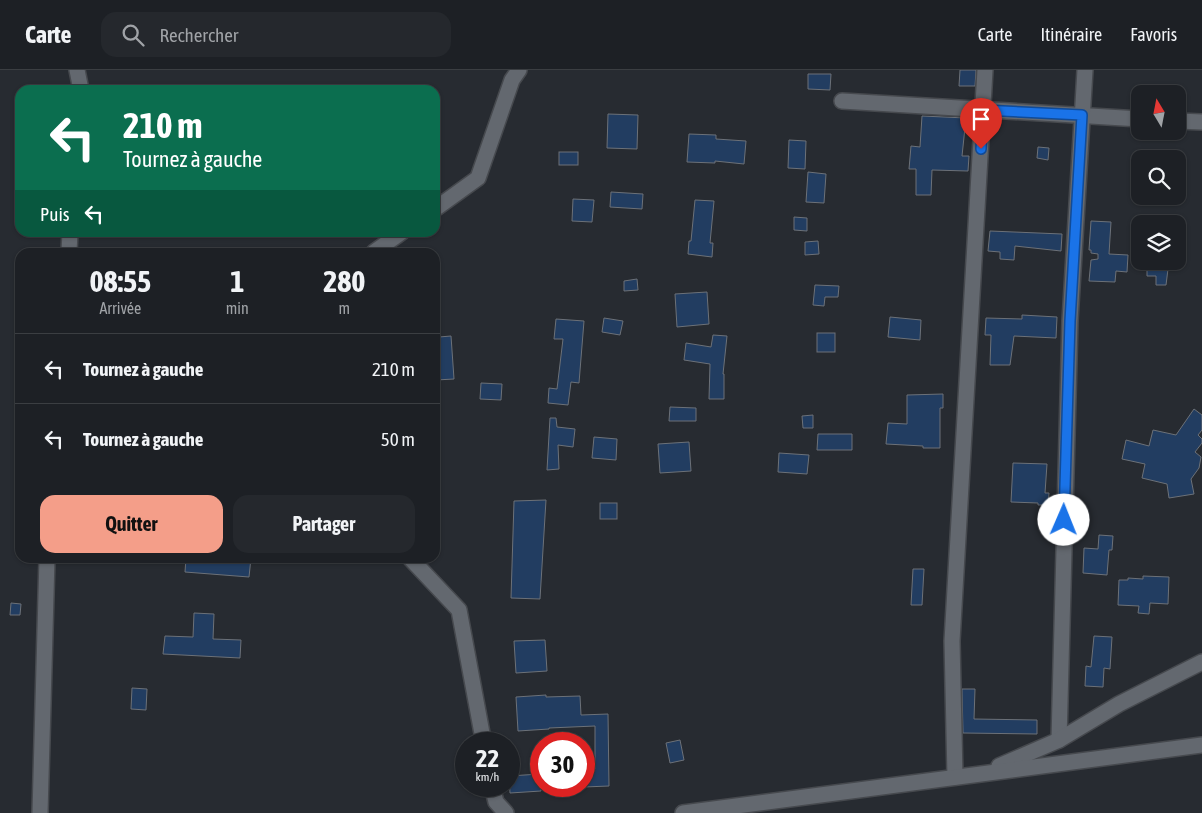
<!DOCTYPE html>
<html lang="fr">
<head>
<meta charset="utf-8">
<style>
	body { margin:0; font-family:"Asap Condensed",sans-serif; background:#25282d; color:#f1f3f6; height:100vh; display:flex; flex-direction:column; font-size:19px; white-space:nowrap }
	* { box-sizing:border-box; margin:0 }
	p { font-size:16px; color:#a0a3a7 }
	.icon { flex:none; width:28px; height:28px; fill:none; stroke:currentColor; stroke-width:2; stroke-linecap:round; stroke-linejoin:round }
	.map { position:relative; flex:1; overflow:hidden }
	.side { position:absolute; left:15px; top:178px; width:425px; height:315px; display:flex; flex-direction:column; background:#1d2025; border-radius:15px; box-shadow:0 1px 4px #0004,0 0 0 1px #3b3e42 }
	.side>* { flex:none }
	.top-card { position:absolute; left:15px; top:15px; width:425px; height:152px; border-radius:15px; box-shadow:0 1px 4px #0004,0 0 0 1px #3b3e42; background:#0b6e4f; color:#fff; overflow:hidden }
	.needle { width:32px; rotate:350deg }
	.tools { position:absolute; left:1131px; top:15px; display:grid; gap:10px }
	.tools a { display:grid; place-items:center; width:55px; height:55px; border-radius:10px; background:#1d2025; box-shadow:0 1px 4px #0004,0 0 0 1px #3b3e42; font-size:25px }
	.speed { position:absolute; left:455px; top:662px; display:flex; gap:10px; font-size:25px; font-weight:700; text-align:center }
	.speed>* { display:grid; place-content:center; width:65px; height:65px; border-radius:50%; background:#1d2025; box-shadow:0 1px 4px #0004,0 0 0 1px #3b3e42; line-height:1 }
	.speed small { font-size:12px; font-weight:400 }
	.speed .limit { border:8px solid #d22; background:#fff; color:#111 }
	.pin { position:absolute; display:grid; place-items:center; width:42px; height:42px; color:#fff; margin:-51px -21px; border-radius:50% 50% 50% 0; rotate:-45deg; box-shadow:0 0 5px #0007 }
	.pin .icon { rotate:45deg }
	.me { position:absolute; width:55px; margin:-28px; rotate:1deg; stroke-linejoin:round; filter:drop-shadow(0 0 4px #0008) }
	.turn { display:flex; align-items:center; gap:18px; height:105px; padding:0 25px; font-size:22px }
	.turn .icon { width:65px; height:65px; stroke-width:2.5 }
	.turn b { display:block; font-size:35px; line-height:42px }
	.then { display:flex; align-items:center; height:48px; padding:0 25px; background:#0003; gap:10px; font-size:19px }
	.eta { display:flex; justify-content:space-evenly; align-items:center; height:85px; text-align:center }
	.eta b { font-size:30px; font-weight:700; line-height:35px }
	.action { display:flex; gap:10px; margin-top:auto; padding:10px 25px }
	.action a { flex:1; height:58px; border-radius:15px; background:#f49e89; color:#111; font-size:20px; font-weight:700; line-height:58px; text-align:center }
	.action a+a { background:#25282d; color:#f1f3f6 }
	ul { padding:0; list-style:none }
	li { display:flex; align-items:center; gap:15px; height:70px; padding:0 25px; border-top:1px solid #3b3e42 }
	li div { flex:1 }
	li b { display:block; font-size:19px }
	li em { font-style:normal }
	header { display:flex; align-items:center; gap:30px; box-sizing:border-box; height:70px; padding:0 25px; background:#1d2025; border-bottom:1px solid #3b3e42 }
	header strong { font-size:24px }
	nav { display:flex; gap:28px; margin-inline-start:auto; font-size:18px }
	.search { width:350px; height:45px; background:#25282d; display:flex; align-items:center; gap:12px; box-sizing:border-box; padding:0 18px; border-radius:15px; color:#a0a3a7; font-size:19px }
	.map>svg:first-child { display:block }
	.building { fill:#223d61; stroke:#6c7178 }
	.lines { fill:none; stroke-linecap:round; stroke-linejoin:round }
	.street-casing { stroke:#46494e; stroke-width:18 }
	.street { stroke:#63686f; stroke-width:15 }
	.route-casing { stroke:#114b97; stroke-width:12 }
	.route { stroke:#1a73e8; stroke-width:9 }
</style>
</head>
<body>
<header>
<strong>Carte</strong>
<div class="search"><svg class="icon" aria-label="search" viewBox="0 0 24 24"><circle cx="10" cy="10" r="6"/><path d="M15 15l6 6"/></svg>Rechercher</div>
<nav><a>Carte</a><a>Itinéraire</a><a>Favoris</a></nav>
</header>
<div class="map">
<svg width="1202" height="743" viewBox="0 0 1202 743">
	<rect width="100%" height="100%" fill="#272b31"/>
	<!-- building -->
	<g class="building">
		<path d="M960,0H976L975,16H959Z"/>
		<path d="M808,4H831L830,20L808,19Z"/>
		<path d="M608,44L638,45L637,79L607,78Z"/>
		<path d="M922,46L966,48L962,86H969L968,101L932,100L931,125H916V99H909L911,76L920,77Z"/>
		<path d="M689,64L716,65V69L746,71L744,94L715,91V93L687,92Z"/>
		<path d="M789,70L806,71L805,99L788,98Z"/>
		<path d="M1038,77L1049,78L1048,90L1037,88Z"/>
		<rect x="559" y="82" width="19" height="13"/>
		<path d="M808,102L826,104L824,133L806,132Z"/>
		<path d="M611,122L643,124L642,139L610,137Z"/>
		<path d="M573,129L594,130L592,152L572,151Z"/>
		<path d="M695,130L714,131L710,173H713L712,187L688,184L689,171H691Z"/>
		<path d="M794,147L807,148V161L794,160Z"/>
		<path d="M1091,151L1111,152L1109,184L1128,185L1127,202L1116,201L1115,212L1089,211L1091,190L1098,189V184L1091,183V180H1089Z"/>
		<path d="M990,161L1062,164L1061,181L1015,176L1014,190L1000,189V182L988,181Z"/>
		<path d="M818,171L819,184L805,185V172Z"/>
		<path d="M1147,191H1169L1166,215H1156V206H1147Z"/>
		<path d="M637,209L638,220L624,221V211Z"/>
		<path d="M815,215L839,216L838,227H825L824,236L813,235Z"/>
		<path d="M707,222L709,254L677,257L675,224Z"/>
		<path d="M1022,245L1057,247L1056,268L1014,266L1010,295H990L991,265H985L986,248L1022,249Z"/>
		<path d="M890,247L921,250L920,270L888,267Z"/>
		<path d="M604,248L623,251L620,265L602,262Z"/>
		<path d="M556,249L584,251L579,313L571,312L568,335L548,333L549,318L557,319L563,269H554Z"/>
		<rect x="817" y="263" width="18" height="19"/>
		<path d="M713,265L727,266L723,304H724V329H709L710,294L684,290L686,273L711,277Z"/>
		<path d="M451,266L454,309L436,310L435,293L440,292L439,267Z"/>
		<path d="M481,313L502,314L501,330L480,329Z"/>
		<path d="M943,324V338H940V378H923V376L886,374L888,353L907,354V325Z"/>
		<path d="M670,337L696,338V351H669Z"/>
		<path d="M1194,339L1202,345V360L1198,365L1202,369V373L1195,382L1201,387L1199,398L1191,409L1194,424L1169,428L1167,414L1142,408L1145,394L1122,389L1126,370L1149,376L1153,360L1176,365Z"/>
		<path d="M813,345V358H803L802,346Z"/>
		<path d="M550,348H556L557,357L575,359L573,377L558,375L559,399L547,400Z"/>
		<path d="M818,364H852V380H817Z"/>
		<path d="M594,367L617,369L616,390L592,388Z"/>
		<path d="M689,372L691,401L660,403L658,374Z"/>
		<path d="M779,383L809,385L807,404L778,402Z"/>
		<path d="M1013,393L1047,394L1045,423H1049L1048,435H1038V433L1011,432Z"/>
		<path d="M546,430L540,529L511,528L514,431Z"/>
		<rect x="600" y="433" width="17" height="16"/>
		<path d="M1099,465L1113,466L1112,480H1109L1107,505L1083,503L1084,478L1098,479Z"/>
		<path d="M186,488H251L249,507L185,502Z"/>
		<path d="M913,499H924L922,535H911Z"/>
		<path d="M1143,506L1169,507L1168,534L1150,533L1149,544L1138,543L1139,536L1118,535L1119,510H1128V508L1143,509Z"/>
		<path d="M11,533L21,534L20,545H10Z"/>
		<path d="M194,543L214,544L213,569L241,570L240,588L163,584L165,566L193,567Z"/>
		<path d="M1094,566L1112,567L1110,599L1104,598L1103,617L1085,616L1086,596L1091,597Z"/>
		<path d="M545,570L547,601L516,603L514,571Z"/>
		<path d="M132,618L147,619L146,640L131,639Z"/>
		<path d="M962,619H975L974,649L1037,650V664L963,663Z"/>
		<path d="M546,625V627L580,626L581,645L608,644L609,716L584,717V699H595V656L549,658V659L518,661L516,627Z"/>
		<path d="M680,670L684,690L670,693L666,673Z"/>
		<path d="M540,704L541,721L510,723L509,706Z"/>
	</g>
	<g class="lines">
		<defs>
			<g id="street">
				<path d="M77,0L81,20"/>
				<path d="M842,31L1140,49"/>
				<path d="M1178,51L1202,52"/>
				<path d="M435,139L478,108L512,10L519,0"/>
				<path d="M69,182L70,162"/>
				<path d="M374,182L402,162"/>
				<path d="M410,488L459,540L484,674"/>
				<path d="M1059,670L1070,251L1085,0"/>
				<path d="M999,696L1059,670L1119,634L1202,592"/>
				<path d="M955,707L952,571L985,0"/>
				<path d="M492,716L496,732L506,743"/>
				<path d="M40,743L47,488"/>
				<path d="M683,743L1202,675"/>
			</g>
		</defs>
		<!-- street casing -->
		<use href="#street" class="street-casing"/>
		<!-- street -->
		<use href="#street" class="street"/>
	</g>
	<g class="lines">
		<defs>
			<path id="route" d="M981,79L983,40L1082,45L1070,251L1064,450"/>
		</defs>
		<!-- route casing -->
		<use href="#route" class="route-casing"/>
		<!-- route -->
		<use href="#route" class="route"/>
	</g>
</svg>
<div class="tools">
<a><svg class="needle" viewBox="-14 -14 28 28"><path d="M0-13l5 13h-10z" fill="#e53935"/><path d="M0 13l5-13h-10z" fill="#a0a3a7"/></svg></a>
<a><svg class="icon" aria-label="search" viewBox="0 0 24 24"><circle cx="10" cy="10" r="6"/><path d="M15 15l6 6"/></svg></a>
<a><svg class="icon" aria-label="layers" viewBox="0 0 24 24"><path d="M12 4l9 5-9 5-9-5zM3 14l9 5 9-5"/></svg></a>
</div>
<div class="speed"><div>22<small>km/h</small></div><div class="limit">30</div></div>
<div class="pin" style="left:981px;top:79px;background:#d93025"><svg class="icon" aria-label="arrive" viewBox="0 0 24 24"><path d="M6 21V4h12l-3 4 3 4H6"/></svg></div>
<svg class="me" style="left:1064px;top:450px" viewBox="-20 -20 40 40"><circle r="19" fill="#fff"/><path d="M0-13L10 11 0 6-10 11z" fill="#1a73e8"/></svg>
<div class="top-card">
<div class="turn"><svg class="icon" aria-label="left" viewBox="0 0 24 24"><path d="M17 20v-9H6M10 6l-5 5 5 5"/></svg><div><b>210 m</b>Tournez à gauche</div></div>
<div class="then">Puis<svg class="icon" aria-label="left" viewBox="0 0 24 24"><path d="M17 20v-9H6M10 6l-5 5 5 5"/></svg></div>
</div>
<section class="side">
<div class="eta">
<div><b>08:55</b><p>Arrivée</p></div>
<div><b>1</b><p>min</p></div>
<div><b>280</b><p>m</p></div>
</div>
<ul>
<li><svg class="icon" aria-label="left" viewBox="0 0 24 24"><path d="M17 20v-9H6M10 6l-5 5 5 5"/></svg><div><b>Tournez à gauche</b></div><em>210 m</em></li>
<li><svg class="icon" aria-label="left" viewBox="0 0 24 24"><path d="M17 20v-9H6M10 6l-5 5 5 5"/></svg><div><b>Tournez à gauche</b></div><em>50 m</em></li>
</ul>
<div class="action"><a>Quitter</a><a>Partager</a></div>
</section>
</div>
</body>
</html>
